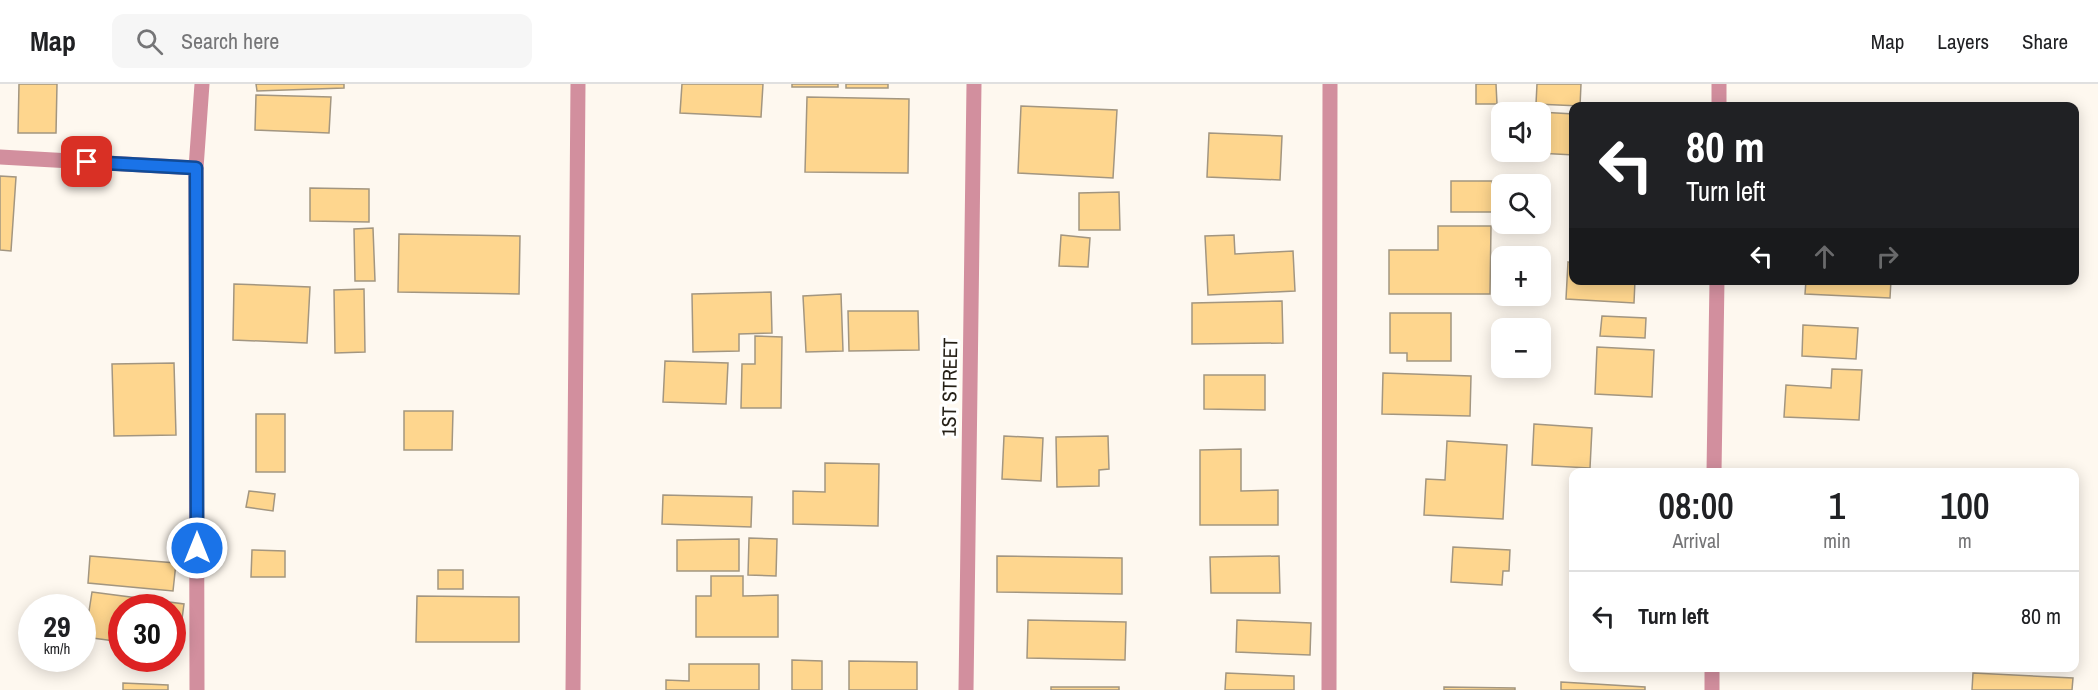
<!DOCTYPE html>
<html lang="en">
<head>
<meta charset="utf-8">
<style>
	body { margin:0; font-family:"Archivo Narrow",sans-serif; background:#f6f6f6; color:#202124; height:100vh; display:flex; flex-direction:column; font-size:22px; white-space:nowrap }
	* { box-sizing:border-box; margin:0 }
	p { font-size:20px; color:#757577 }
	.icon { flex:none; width:33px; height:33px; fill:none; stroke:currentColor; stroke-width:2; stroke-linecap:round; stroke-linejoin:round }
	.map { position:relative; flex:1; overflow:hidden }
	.details { position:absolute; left:1569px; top:384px; width:510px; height:204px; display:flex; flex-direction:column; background:#fff; border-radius:12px; box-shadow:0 3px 15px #0003 }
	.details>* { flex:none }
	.banner { position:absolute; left:1569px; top:18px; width:510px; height:183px; border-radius:12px; box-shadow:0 3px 15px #0003; background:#202124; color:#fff; overflow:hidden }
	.fabs { position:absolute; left:1491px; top:18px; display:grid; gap:12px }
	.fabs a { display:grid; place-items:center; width:60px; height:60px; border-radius:12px; background:#fff; box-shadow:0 3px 15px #0003; font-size:30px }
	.speed { position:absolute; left:18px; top:510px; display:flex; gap:12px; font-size:30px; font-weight:700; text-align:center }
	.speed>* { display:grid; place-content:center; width:78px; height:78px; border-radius:50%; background:#fff; box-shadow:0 3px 15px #0003; line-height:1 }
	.speed small { font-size:15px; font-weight:400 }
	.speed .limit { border:9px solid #d22; background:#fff; color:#111 }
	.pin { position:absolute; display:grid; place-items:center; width:51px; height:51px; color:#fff; margin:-26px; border-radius:12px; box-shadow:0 3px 9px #0006 }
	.me { position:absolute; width:66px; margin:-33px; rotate:0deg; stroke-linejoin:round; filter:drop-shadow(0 0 4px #0008) }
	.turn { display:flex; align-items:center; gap:21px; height:126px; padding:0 18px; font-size:27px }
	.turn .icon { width:78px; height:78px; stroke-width:2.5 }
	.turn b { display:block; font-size:42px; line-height:51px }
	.lanes { display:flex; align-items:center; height:57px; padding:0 18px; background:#0003; justify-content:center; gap:30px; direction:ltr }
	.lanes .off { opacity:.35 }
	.eta { display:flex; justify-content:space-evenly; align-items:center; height:102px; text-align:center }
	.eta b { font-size:36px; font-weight:600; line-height:42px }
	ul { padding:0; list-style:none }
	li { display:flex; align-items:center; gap:18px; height:90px; padding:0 18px; border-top:2px solid #e0e0e0 }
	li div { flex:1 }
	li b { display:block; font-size:22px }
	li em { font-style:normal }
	header { display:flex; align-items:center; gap:36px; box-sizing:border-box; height:84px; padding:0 30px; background:#fff; border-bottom:2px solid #e0e0e0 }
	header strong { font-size:28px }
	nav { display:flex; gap:33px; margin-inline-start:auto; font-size:21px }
	.search { width:420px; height:54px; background:#f6f6f6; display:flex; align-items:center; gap:15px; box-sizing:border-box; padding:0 21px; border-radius:12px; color:#757577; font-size:22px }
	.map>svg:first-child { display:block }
	.building { fill:#fed68e; stroke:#a39680; stroke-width:1.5 }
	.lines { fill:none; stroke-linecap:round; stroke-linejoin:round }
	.street { stroke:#d28f9e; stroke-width:15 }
	.route-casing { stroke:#114b97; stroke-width:15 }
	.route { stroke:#1a73e8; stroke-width:10 }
	.labels { text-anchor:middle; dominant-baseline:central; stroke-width:6; stroke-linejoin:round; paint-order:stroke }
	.street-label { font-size:20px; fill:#241f16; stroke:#fff }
</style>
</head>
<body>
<header>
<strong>Map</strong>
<div class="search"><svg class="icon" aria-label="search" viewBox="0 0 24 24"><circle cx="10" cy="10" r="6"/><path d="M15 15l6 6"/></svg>Search here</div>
<nav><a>Map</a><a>Layers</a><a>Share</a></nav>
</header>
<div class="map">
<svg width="2098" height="606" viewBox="0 0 2098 606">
	<rect width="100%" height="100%" fill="#fef8ef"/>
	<!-- building -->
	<g class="building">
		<path d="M19,0H57L56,49H18Z"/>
		<path d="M256,0H344V4L257,7Z"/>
		<path d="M682,0H763L761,33L680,29Z"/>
		<rect x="792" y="0" width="46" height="3"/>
		<rect x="846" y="0" width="42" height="4"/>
		<path d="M1476,0H1496L1497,20H1476Z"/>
		<path d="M1537,0H1581L1580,22L1536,20Z"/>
		<path d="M256,11L331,13L329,49L255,46Z"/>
		<path d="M807,13L909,15L908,89L805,88Z"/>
		<path d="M1021,22L1117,26L1113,94L1018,89Z"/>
		<path d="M1539,28L1574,30V71L1537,69L1540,68Z"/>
		<path d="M1209,49L1282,52L1280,96L1207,93Z"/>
		<path d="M0,92L16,93L11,167L0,166Z"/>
		<path d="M1451,97H1492L1493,128H1451Z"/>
		<path d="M310,104L369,105V138L310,137Z"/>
		<path d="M1119,108L1120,146H1079V109Z"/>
		<path d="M1438,142H1491L1490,210H1389V166H1438Z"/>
		<path d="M373,144L375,197H355L354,145Z"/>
		<path d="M399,150L520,152L519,210L398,208Z"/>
		<path d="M1061,151L1090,154L1088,183L1059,182Z"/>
		<path d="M1234,151L1235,170L1293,167L1295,207L1208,211L1205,152Z"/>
		<path d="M1568,178L1574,179V196H1635L1634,219L1566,215Z"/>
		<path d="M1806,196H1891L1890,214L1805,210Z"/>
		<path d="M234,200L310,203L307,259L233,256Z"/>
		<path d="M364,205L365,268L335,269L334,206Z"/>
		<path d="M771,208L772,249L739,250V267L693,268L692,210Z"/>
		<path d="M841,210L843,267L806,268L803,212Z"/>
		<path d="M1282,217L1283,259L1192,260V219Z"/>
		<path d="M848,227H918L919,266L849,267Z"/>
		<path d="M1390,229H1451V277H1407V269H1390Z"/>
		<path d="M1602,232L1646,234L1645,254L1600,252Z"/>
		<path d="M1803,241L1858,244L1856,275L1802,272Z"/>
		<path d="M755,252L782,253L781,324H741L742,280H755Z"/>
		<path d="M1597,263L1654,266L1652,313L1595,310Z"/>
		<path d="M665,277L728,279L726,320L663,318Z"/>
		<path d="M174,279L176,351L114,352L112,280Z"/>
		<path d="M1832,285L1862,286L1859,336L1784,333L1786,301L1831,304Z"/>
		<path d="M1383,289L1471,292L1470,332L1382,330Z"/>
		<path d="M1204,291H1265V326L1204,325Z"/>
		<path d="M404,327H453L452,366H404Z"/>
		<rect x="256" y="330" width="29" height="58"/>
		<path d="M1534,340L1592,344L1590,384L1532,381Z"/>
		<path d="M1004,352L1043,354L1041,397L1002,395Z"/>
		<path d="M1108,352L1109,385L1099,386V402L1057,403L1056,353Z"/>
		<path d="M1447,357L1507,361L1503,435L1424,431L1426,395L1445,396Z"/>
		<path d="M1241,365V407L1278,406V441H1200V366Z"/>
		<path d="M825,379L879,380L878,442L793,440V407L825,408Z"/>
		<path d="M249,407L275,410L273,427L246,423Z"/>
		<path d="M663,411L752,413L751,443L662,440Z"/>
		<path d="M749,454L777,455L776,492L748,491Z"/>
		<path d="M739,455V487H677V456Z"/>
		<path d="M1453,463L1510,466L1509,487H1503L1502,501L1451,498Z"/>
		<path d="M252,466L285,467V493H251Z"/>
		<path d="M90,472L176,479L173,507L88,499Z"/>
		<path d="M997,472L1122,474V510L997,508Z"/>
		<path d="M1279,472L1280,509H1211L1210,473Z"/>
		<rect x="438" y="486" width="25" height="19"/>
		<path d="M711,492H743V512L778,511V553H696V512H711Z"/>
		<path d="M92,508L184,520L178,565L172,564V524H122V558L85,553Z"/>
		<path d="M417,512L519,513V558H416Z"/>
		<path d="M1028,536L1126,538L1125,576L1027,574Z"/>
		<path d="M1237,536L1311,539L1310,571L1236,568Z"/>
		<path d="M792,576L822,577V606H792Z"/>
		<path d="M849,577L917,578V606H849Z"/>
		<path d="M689,580H759V606H666V596L689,597Z"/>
		<path d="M1226,589L1294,592V606H1225Z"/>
		<path d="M1973,589L2073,594L2072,606H1972Z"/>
		<path d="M1561,598L1645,603V606H1561Z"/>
		<path d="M123,599L168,601V606H123Z"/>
		<rect x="1051" y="603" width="68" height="3"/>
		<path d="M1444,603L1515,604V606H1444Z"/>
	</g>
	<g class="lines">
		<!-- street -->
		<g class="street">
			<path d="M1719,22V0"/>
			<path d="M0,73L196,84"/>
			<path d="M1714,388L1717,196"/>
			<path d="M197,606L196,84L202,0"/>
			<path d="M573,606L578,0"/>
			<path d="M966,606L974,0"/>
			<path d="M1329,606L1330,0"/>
			<path d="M1712,606V584"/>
		</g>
	</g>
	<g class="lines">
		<defs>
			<path id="route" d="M87,78L196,84L197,464"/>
		</defs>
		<!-- route casing -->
		<use href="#route" class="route-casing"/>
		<!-- route -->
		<use href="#route" class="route"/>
	</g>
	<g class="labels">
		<!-- street labels -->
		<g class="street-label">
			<text transform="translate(949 303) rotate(-89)">1ST STREET</text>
		</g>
	</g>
</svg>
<div class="fabs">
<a><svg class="icon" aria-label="sound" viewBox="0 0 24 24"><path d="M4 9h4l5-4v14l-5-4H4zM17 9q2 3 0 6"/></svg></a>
<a><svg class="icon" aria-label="search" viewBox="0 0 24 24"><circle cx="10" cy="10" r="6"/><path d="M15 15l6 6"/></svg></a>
<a>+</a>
<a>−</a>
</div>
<div class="speed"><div>29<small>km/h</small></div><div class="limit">30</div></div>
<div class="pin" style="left:87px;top:78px;background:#d93025"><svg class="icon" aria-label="arrive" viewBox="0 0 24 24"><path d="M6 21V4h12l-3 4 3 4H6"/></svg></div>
<svg class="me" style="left:197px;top:464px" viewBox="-20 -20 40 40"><circle r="17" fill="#1a73e8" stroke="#fff" stroke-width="3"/><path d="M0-11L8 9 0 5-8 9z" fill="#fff"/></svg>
<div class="banner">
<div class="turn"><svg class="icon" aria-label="left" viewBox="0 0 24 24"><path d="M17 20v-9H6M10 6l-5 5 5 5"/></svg><div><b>80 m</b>Turn left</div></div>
<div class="lanes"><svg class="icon" aria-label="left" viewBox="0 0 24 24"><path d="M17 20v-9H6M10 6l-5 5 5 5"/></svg><svg class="icon off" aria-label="ahead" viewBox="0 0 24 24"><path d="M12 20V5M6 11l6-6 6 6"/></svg><svg class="icon off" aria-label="right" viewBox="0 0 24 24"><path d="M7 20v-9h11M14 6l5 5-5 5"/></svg></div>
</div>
<section class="details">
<div class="eta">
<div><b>08:00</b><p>Arrival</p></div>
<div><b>1</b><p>min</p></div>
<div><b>100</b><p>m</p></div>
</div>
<ul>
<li><svg class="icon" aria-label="left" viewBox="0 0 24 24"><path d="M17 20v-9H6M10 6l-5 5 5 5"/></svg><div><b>Turn left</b></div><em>80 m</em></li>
</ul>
</section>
</div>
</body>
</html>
